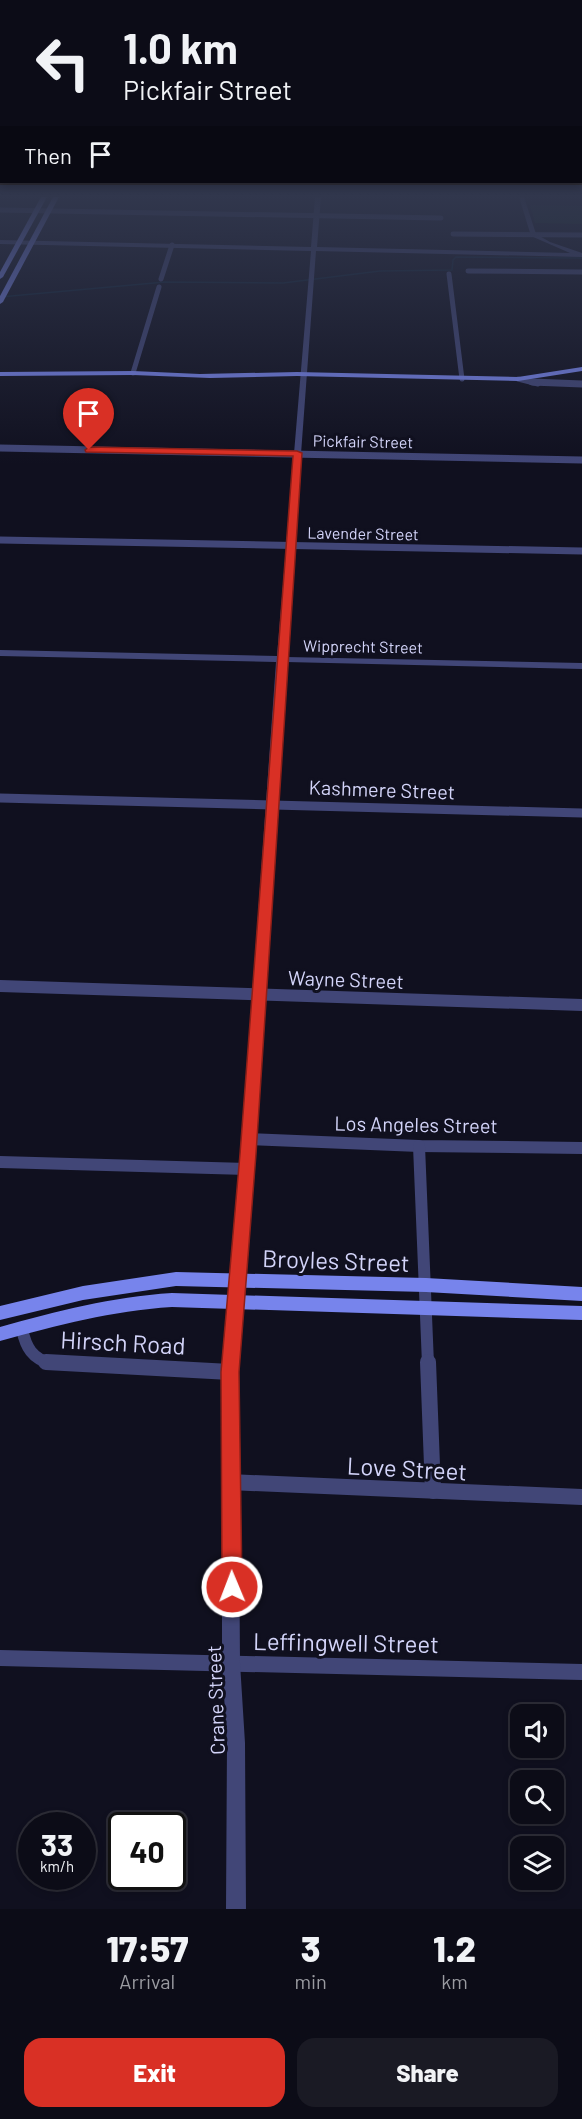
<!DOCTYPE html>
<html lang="en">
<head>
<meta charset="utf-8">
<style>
	body { margin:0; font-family:Barlow,sans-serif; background:#1a1a24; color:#f1f3f6; height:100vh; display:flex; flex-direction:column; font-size:22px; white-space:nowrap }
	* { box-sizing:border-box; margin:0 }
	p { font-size:20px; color:#9a9ba1 }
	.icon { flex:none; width:33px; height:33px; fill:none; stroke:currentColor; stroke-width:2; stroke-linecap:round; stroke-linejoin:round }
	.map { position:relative; height:1909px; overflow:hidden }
	.sheet { display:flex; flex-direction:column; background:#0c0c17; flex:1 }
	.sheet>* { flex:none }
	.top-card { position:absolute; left:0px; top:0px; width:582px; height:183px; box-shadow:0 3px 9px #0003,0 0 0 2px #2c2c36; background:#0c0c17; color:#f1f3f6; overflow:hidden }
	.controls { position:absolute; left:510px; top:1704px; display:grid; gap:12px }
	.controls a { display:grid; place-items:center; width:54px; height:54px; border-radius:12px; background:#0c0c17; box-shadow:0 3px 9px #0003,0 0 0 2px #2c2c36; font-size:30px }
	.speed { position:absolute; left:18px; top:1812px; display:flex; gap:12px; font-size:30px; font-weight:700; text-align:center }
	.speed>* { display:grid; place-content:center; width:78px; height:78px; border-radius:50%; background:#0c0c17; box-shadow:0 3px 9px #0003,0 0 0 2px #2c2c36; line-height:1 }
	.speed small { font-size:15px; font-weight:400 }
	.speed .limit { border:3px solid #111; border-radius:9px; background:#fff; color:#111 }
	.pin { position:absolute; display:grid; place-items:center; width:51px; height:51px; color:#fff; margin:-62px -26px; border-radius:50% 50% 50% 0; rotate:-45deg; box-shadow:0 0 6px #0007 }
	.pin .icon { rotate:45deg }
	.me { position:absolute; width:66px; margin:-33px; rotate:359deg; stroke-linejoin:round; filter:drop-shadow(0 0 4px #0008) }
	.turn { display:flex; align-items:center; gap:21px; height:126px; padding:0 24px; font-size:27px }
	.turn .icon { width:78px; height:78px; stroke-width:2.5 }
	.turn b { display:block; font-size:42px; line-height:51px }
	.then { display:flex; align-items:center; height:57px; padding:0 24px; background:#0003; gap:12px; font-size:22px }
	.eta { display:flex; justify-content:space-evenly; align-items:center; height:102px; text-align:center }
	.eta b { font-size:36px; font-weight:800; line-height:42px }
	.primary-button { display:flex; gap:12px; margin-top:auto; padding:12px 24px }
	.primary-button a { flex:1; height:69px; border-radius:18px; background:#d93025; color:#fff; font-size:24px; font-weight:800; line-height:69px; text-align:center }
	.primary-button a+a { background:#1a1a24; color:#f1f3f6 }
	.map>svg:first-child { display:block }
	.green { fill:#132824 }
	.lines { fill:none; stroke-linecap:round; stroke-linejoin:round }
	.stream { stroke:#102337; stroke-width:1.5 }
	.minor-far4 { stroke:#414677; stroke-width:5 }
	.minor-far3 { stroke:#414677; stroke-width:7 }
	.minor-far2 { stroke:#414677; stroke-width:9 }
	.minor-far1 { stroke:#414677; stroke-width:12 }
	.minor { stroke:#414677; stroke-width:16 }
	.tertiary { fill:#414677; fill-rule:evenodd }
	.secondary { fill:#7784ec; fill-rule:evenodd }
	.route { fill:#d93025; stroke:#8d1f18; stroke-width:1.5 }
	.labels { text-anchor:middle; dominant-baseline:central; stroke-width:6; stroke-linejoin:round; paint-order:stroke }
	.far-street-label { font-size:16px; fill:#d3d4f9; stroke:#10101f }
	.street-label { font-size:20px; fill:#d3d4f9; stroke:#10101f }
	.near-street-label { font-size:24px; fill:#d3d4f9; stroke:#10101f }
</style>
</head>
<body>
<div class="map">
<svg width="582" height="1909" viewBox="0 0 582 1909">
	<rect width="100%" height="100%" fill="#10101f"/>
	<!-- green -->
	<path class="green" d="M530,205L582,206V224L535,223Z"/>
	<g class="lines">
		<!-- stream -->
		<path class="stream" d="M0,297L165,282L283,283L380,271L452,270L453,260L456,257L582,258"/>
		<!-- minor-far4 -->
		<g class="minor-far4">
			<path d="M0,210L441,218"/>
			<path d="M453,234L582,235"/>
			<path d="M468,271L582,272"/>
			<path d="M449,274L462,379"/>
			<path d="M161,279L172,245"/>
			<path d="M133,373L159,287"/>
			<path d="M518,379L538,384"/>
		</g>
		<!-- minor-far3 -->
		<g class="minor-far3">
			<path d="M532,382L582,384"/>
			<path d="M0,448L582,460"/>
			<path d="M0,540L582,551"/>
		</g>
		<!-- minor-far2 -->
		<path class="minor-far2" d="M0,798L582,813"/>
		<!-- minor-far1 -->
		<g class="minor-far1">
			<path d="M0,986L582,1005"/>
			<path d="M249,1139L419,1146L582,1148"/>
			<path d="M419,1146L428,1364"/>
			<path d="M0,1162L247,1169"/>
			<path d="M22,1329C26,1348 32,1358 51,1364"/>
		</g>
		<!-- minor -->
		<g class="minor">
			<path d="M46,1362L230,1372"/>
			<path d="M428,1362L433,1491"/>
			<path d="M229,1482L582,1497"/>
			<path d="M0,1658L582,1672"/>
		</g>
		<!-- tertiary -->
		<path class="tertiary" d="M315,197H321L317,247L570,253L531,236L519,197H524L536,234L550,242L582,253V257L316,251L286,657L582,663V669L286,662L256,1139L238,1372L240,1663L245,1743L246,1909H226L227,1743L222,1663V1372L242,1139L276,662L0,656V650L277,656L311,251L0,244V240L311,247Z"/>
		<!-- secondary -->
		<g class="secondary">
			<path d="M41,197H47L3,277L0,279V272Z"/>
			<path d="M53,197H59L3,302L0,304V296Z"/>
			<path d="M582,367V371L518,381L297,376L210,378L133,375L0,376V372L133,371L200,374L297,372L518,377Z"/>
			<path d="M176,1272L426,1278L582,1287V1301L426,1292L176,1286L83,1300L0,1320V1306L83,1286Z"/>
			<path d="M172,1293L582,1306V1320L172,1307C111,1311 59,1325 0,1341V1327C58,1311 111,1297 172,1293Z"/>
		</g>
	</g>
	<!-- sky -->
	<linearGradient id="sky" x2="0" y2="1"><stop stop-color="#090911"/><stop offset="0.42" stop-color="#31374d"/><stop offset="1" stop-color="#31374d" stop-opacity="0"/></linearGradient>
	<rect width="582" height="464" fill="url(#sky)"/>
	<!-- route -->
	<path class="route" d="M89,447L297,451L302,453L256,1154L239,1372L242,1587L239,1594L232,1597L225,1594L222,1587L221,1372L240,1154L293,456L86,452L85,450Z"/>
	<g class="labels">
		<!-- far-street labels -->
		<g class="far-street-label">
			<text transform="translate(363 441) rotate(1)">Pickfair Street</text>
			<text transform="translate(363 533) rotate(1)">Lavender Street</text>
			<text transform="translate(363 646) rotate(1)">Wipprecht Street</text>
		</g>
		<!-- street labels -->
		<g class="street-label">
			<text transform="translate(382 789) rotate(2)">Kashmere Street</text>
			<text transform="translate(346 979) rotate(2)">Wayne Street</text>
			<text transform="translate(416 1124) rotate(1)">Los Angeles Street</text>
			<text transform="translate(215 1700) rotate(-92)">Crane Street</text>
		</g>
		<!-- near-street labels -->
		<g class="near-street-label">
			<text transform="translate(336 1260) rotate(2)">Broyles Street</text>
			<text transform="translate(123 1342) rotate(3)">Hirsch Road</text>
			<text transform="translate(407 1468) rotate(3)">Love Street</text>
			<text transform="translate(346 1642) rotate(1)">Leffingwell Street</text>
		</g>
	</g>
</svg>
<div class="controls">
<a><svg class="icon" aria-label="sound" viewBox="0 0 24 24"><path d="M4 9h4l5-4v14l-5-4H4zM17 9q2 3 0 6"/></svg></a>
<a><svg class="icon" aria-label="search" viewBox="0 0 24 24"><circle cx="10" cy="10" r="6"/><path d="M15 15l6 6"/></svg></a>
<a><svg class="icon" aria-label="layers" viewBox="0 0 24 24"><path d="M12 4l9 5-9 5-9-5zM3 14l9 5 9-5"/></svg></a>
</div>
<div class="speed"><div>33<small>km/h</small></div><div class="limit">40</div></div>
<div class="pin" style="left:89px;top:450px;background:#d93025"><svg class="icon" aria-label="arrive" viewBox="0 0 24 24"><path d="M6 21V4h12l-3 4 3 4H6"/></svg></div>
<svg class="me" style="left:232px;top:1587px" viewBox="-20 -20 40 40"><circle r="17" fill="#d93025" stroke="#fff" stroke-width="3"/><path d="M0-11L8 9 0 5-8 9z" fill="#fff"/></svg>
<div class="top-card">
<div class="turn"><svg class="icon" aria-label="left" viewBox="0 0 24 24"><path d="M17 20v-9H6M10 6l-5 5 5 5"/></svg><div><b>1.0 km</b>Pickfair Street</div></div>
<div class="then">Then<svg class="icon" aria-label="arrive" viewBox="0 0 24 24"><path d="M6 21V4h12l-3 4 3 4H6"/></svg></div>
</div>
</div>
<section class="sheet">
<div class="eta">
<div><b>17:57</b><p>Arrival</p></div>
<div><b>3</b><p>min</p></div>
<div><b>1.2</b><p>km</p></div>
</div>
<div class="primary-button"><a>Exit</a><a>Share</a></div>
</section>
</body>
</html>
